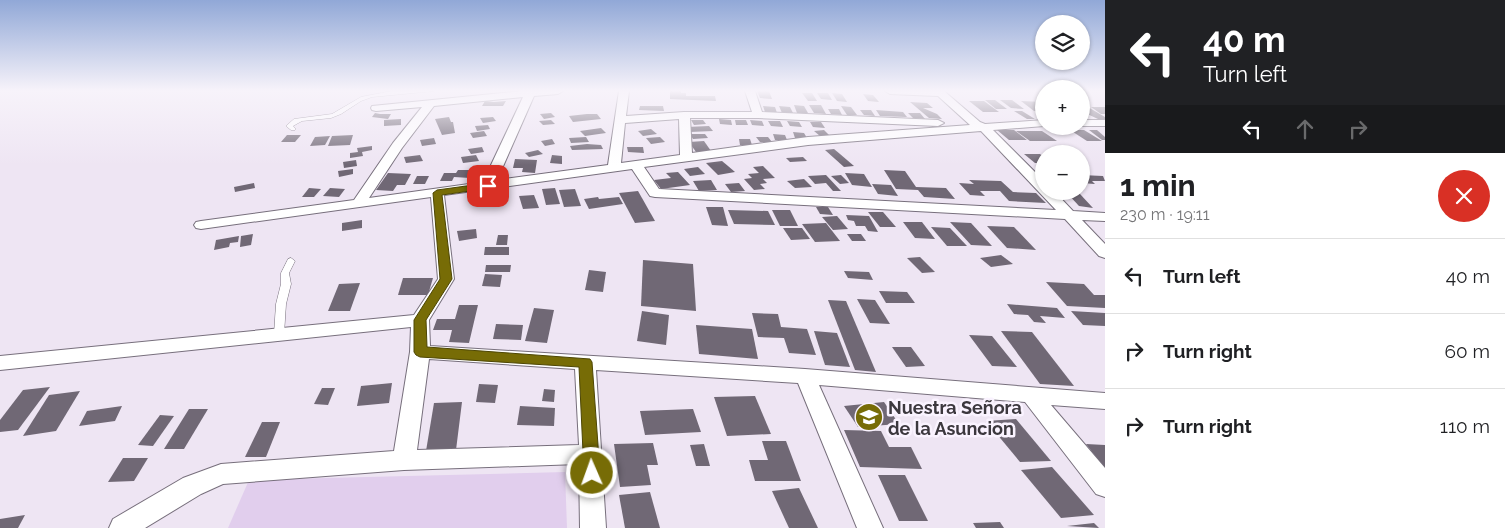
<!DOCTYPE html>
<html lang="en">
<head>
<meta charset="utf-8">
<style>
	body { margin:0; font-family:Raleway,sans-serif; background:#f2f2f2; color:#202124; height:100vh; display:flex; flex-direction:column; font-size:19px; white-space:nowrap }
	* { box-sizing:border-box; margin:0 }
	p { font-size:16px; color:#757577 }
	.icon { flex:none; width:28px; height:28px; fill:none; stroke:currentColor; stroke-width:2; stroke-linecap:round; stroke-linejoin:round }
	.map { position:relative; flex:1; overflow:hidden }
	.side { display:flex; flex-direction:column; background:#fff; width:400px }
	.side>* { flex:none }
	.guide { background:#202124; color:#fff; overflow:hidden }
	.fabs { position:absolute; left:1035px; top:15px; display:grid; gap:10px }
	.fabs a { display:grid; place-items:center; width:55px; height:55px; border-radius:50%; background:#fff; box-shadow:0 1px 4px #0004; font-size:25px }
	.pin { position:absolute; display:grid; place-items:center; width:42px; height:42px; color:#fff; margin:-21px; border-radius:10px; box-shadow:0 2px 8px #0006 }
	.me { position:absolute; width:55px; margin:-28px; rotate:358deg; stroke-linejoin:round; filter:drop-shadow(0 0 4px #0008) }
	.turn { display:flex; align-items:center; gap:18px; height:105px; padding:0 15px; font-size:22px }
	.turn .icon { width:65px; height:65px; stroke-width:2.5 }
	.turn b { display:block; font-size:35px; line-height:42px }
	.lanes { display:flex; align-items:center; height:48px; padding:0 15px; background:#0003; justify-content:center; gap:25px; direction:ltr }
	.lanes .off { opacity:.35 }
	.round { display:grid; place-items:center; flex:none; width:52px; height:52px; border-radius:26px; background:#f2f2f2 }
	.headline { display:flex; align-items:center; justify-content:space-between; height:85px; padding:0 15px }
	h1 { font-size:30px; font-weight:700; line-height:38px }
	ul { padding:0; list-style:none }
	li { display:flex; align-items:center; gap:15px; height:75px; padding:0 15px; border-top:1px solid #e0e0e0 }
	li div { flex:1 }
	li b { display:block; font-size:19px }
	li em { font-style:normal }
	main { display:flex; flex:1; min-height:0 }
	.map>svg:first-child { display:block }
	.green { fill:#e1ceed }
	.building { fill:#706875 }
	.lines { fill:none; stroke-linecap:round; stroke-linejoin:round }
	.lane-casing { stroke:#776f7c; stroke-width:1 }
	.street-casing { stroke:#776f7c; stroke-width:2 }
	.lane { fill:#fff; fill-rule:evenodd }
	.street { fill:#fff; fill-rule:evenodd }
	.route { fill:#776c06; stroke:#4d4604 }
	.labels { text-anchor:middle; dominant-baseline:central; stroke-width:5; stroke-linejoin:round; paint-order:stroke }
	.near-poi-label { font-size:18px; font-weight:bold; fill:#3c383e; stroke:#faf3ff; text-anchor:start }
</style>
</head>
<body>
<main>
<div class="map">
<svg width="1105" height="528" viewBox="0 0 1105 528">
	<rect width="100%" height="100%" fill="#eee5f3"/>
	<!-- green -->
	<path class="green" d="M565,472L567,528H228L249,480Z"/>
	<!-- building -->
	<g class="building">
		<path d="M670,91H681V93H686V96H715L716,101L670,99Z"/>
		<path d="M757,91H769L772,99L760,98Z"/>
		<path d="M802,93H812L817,101H808Z"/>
		<path d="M817,93H828L832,100L821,99Z"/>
		<path d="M832,93L842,94L847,102L837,101Z"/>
		<path d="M863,94L873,95L879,102L868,101Z"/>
		<path d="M985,100H995L1007,109H996Z"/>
		<path d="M1000,100H1012L1024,109L1011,108Z"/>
		<path d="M485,101L494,102L506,101L503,106H482Z"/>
		<path d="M969,101H984L999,112H983Z"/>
		<path d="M1021,101L1044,102V111H1034Z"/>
		<path d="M910,102L927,103L933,108H923L937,114L942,119L929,118Z"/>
		<path d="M1081,103L1105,117V119H1098L1081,111Z"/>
		<path d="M794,105L804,106L808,113H797Z"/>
		<path d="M809,105H821L826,114L814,113Z"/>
		<path d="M640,106H663L664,111L639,110Z"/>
		<path d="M763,106L775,107L777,113L765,112Z"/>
		<path d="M779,106L790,107L793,113H782Z"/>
		<path d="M841,106L851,107L857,115H847Z"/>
		<path d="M1091,107H1105V114H1101Z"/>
		<path d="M828,109H839L842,115L831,114Z"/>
		<path d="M860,110H871L875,116L864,115Z"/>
		<path d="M876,110L903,112L907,117L880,116Z"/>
		<path d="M1014,111H1022L1035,119H1027Z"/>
		<path d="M375,113L380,114H391L388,119L372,117Z"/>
		<path d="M551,113L555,117L544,119L540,114Z"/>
		<path d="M908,113H920L925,119L913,118Z"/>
		<path d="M587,114H597L601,119L573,122L569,116Z"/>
		<path d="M449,117L451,122H453L455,133L442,135L435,119Z"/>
		<path d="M493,117L496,121L483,123L480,118Z"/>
		<path d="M401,119V125L384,126V120Z"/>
		<path d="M719,119L731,120L732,125L720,124Z"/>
		<path d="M551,120L555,124L543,125L539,121Z"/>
		<path d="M691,120H703L706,124L694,125Z"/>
		<path d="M735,120H746L748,125H736Z"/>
		<path d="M750,120L762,121L764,126L752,125Z"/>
		<path d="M768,121H780L783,127L771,126Z"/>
		<path d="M787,121L799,122L802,127L790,126Z"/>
		<path d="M810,122H821L825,128L813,127Z"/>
		<path d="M488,125L490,129L477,131L475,126Z"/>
		<path d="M709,126L713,131L689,132L686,127Z"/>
		<path d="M601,128L606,133L585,136L580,131Z"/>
		<path d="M651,129L657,134L643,136L638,131Z"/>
		<path d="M824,130L830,136H820L814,131Z"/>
		<path d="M997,130H1014L1027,140H1009Z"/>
		<path d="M1070,130H1084L1102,141H1087Z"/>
		<path d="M1089,130H1097L1105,137V140H1102Z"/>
		<path d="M484,131L487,136L473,138L470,133Z"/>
		<path d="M1016,131H1042L1057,141H1030Z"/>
		<path d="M793,132L804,133L807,138H795Z"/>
		<path d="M690,134H705L708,138L693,139Z"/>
		<path d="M773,134L785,135L787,140H775Z"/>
		<path d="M287,135H301L295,142H281Z"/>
		<path d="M353,135L350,145L328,146L332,136Z"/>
		<path d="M330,136L325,145L310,146L315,137Z"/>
		<path d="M586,137L589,142L571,143L569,138Z"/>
		<path d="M660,137L665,142L651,144L646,138Z"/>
		<path d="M756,137H768L772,142H760Z"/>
		<path d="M434,138L436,144L422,146L420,140Z"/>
		<path d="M552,139L555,144L545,146L541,141Z"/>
		<path d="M739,139H750L752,145H740Z"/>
		<path d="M704,141L711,151L696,152L689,142Z"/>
		<path d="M587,144L601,145L603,149L572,150L570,146Z"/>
		<path d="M372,146V150L362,152L363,156L350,158V153L358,152L357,148Z"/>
		<path d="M482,147L484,152L471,154L468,149Z"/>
		<path d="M627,147H643L644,153L628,152Z"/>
		<path d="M834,149L840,154L854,166L844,167L825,150Z"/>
		<path d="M538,150L543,154L529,157L525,153Z"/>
		<path d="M1024,154H1040L1044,157V163H1035Z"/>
		<path d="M420,155L423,161L406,163L404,157Z"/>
		<path d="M476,155L479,161L463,163L461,157Z"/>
		<path d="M552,155L562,156V164L550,163Z"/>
		<path d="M803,157L807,161L790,162L786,158Z"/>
		<path d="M515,159L537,160L535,173L522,172L523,168H513Z"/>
		<path d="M356,160L357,166L344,168L343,162Z"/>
		<path d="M722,161L728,166L735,172L718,175L706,163Z"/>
		<path d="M763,166L775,178L763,179L767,183L760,184L765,189L754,190L744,179L752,178L748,174L759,173L753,167Z"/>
		<path d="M698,167L705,174L690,176L684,169Z"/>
		<path d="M353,169V174L339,177L338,171Z"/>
		<path d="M458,170H473L470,178L454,177L452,181H440L444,173H456Z"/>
		<path d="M884,170L905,171L916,187L946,188L955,199L924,197L918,190L896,189Z"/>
		<path d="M678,172L690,185L661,189L654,180L671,178L666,173Z"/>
		<path d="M388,173L411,174L405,185H397L393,191L376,190Z"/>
		<path d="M845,173L864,174L872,187L852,185Z"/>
		<path d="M826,175L841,191H833L826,183L815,184L808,176Z"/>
		<path d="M841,175L849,183L840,184L831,176Z"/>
		<path d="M1081,175L1103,176L1105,181H1092L1095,184L1081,183Z"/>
		<path d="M417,176H429L425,184H413Z"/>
		<path d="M804,179L812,187L795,188L787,181Z"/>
		<path d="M711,180L717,190L699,191L693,181Z"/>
		<path d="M969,180L1001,181L1013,192L1036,193L1046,203L1009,201L1000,191H980L985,196L970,195L959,183L974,184Z"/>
		<path d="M254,183L255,188L235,192L234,187Z"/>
		<path d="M739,183L745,191L731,192L725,184Z"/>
		<path d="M872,184L891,185L898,196L878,194Z"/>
		<path d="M309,188L321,189L314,197H302Z"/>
		<path d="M330,188L345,189L339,197L323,196Z"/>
		<path d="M555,188L560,204L546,205L542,189Z"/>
		<path d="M575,189L581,206L564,207L559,190Z"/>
		<path d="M638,191L655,221L635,223L619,193Z"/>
		<path d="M1067,193L1080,194L1093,208L1079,206Z"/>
		<path d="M534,195L539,208L523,209L519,196Z"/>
		<path d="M598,197L599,199L619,197L623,204L589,209L584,199Z"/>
		<path d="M706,207H723L728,226L712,225Z"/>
		<path d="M816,207H828L833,215L820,214Z"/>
		<path d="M728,210L768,211L775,225L734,224Z"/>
		<path d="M772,210H790L798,226H780Z"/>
		<path d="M868,212H883L896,227H880Z"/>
		<path d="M846,215L869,216L878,232L868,231L865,226H856L854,221L848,220Z"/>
		<path d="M837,216L848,229L833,230L822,217Z"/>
		<path d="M362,220V228L342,231V223Z"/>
		<path d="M903,222H922L935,239L915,238Z"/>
		<path d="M950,222L971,223L992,246L971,245Z"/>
		<path d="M826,223L840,241L815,242L802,224Z"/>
		<path d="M987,226L1014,227L1036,250L1007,248Z"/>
		<path d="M931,227L950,228L967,246H947Z"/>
		<path d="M783,228H802L810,239L791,240Z"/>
		<path d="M476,229L477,238L459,241L457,231Z"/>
		<path d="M253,234L251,245L240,247L241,236Z"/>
		<path d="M847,234H861L866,241H852Z"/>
		<path d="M498,235H508L507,245H496Z"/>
		<path d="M239,236L238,242L230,243L229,247L214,250L216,240Z"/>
		<path d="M485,247H509V255H484Z"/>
		<path d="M1001,255L1013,264L991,267L980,258Z"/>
		<path d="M920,257L935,272L922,273L907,258Z"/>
		<path d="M643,260L693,264L696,311L641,306Z"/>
		<path d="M486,265H511L510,272H485Z"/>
		<path d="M589,270L606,272L603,292L585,290Z"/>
		<path d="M844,271L869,272L873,280L848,278Z"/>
		<path d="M485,274L502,275L500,287L482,286Z"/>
		<path d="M403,278H433L428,295H398Z"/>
		<path d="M1046,282L1084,284L1094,295H1105V308L1067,306Z"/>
		<path d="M360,283L350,311H328L339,284Z"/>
		<path d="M879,291L907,292L915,303H886Z"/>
		<path d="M857,299L875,300L890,324L870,323Z"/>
		<path d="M828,300L846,301L876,372L855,370Z"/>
		<path d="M1007,304L1057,308L1065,318L1040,316L1046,323L1034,322L1028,315L1014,314Z"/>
		<path d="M459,305H478L469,343L449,342L452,330H433L437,319H455Z"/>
		<path d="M534,308L554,310L547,343L525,341Z"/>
		<path d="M642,311L669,315L666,345L637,341Z"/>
		<path d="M1071,311L1105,313V326L1083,325Z"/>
		<path d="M752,313L778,314L781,327L807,329L816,355L789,353L784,338L758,337Z"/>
		<path d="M496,324L523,325L521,340L493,339Z"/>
		<path d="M696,325L752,329L758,359L699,354Z"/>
		<path d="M814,331L837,333L850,367L825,365Z"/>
		<path d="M1001,331L1032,332L1074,386L1040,384Z"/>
		<path d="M969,335L992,336L1017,367L992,366Z"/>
		<path d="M892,347H911L925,366L906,367Z"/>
		<path d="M392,383L389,403L357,406L361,386Z"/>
		<path d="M479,384L498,385L495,403L476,402Z"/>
		<path d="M50,387L18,430L0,432V420L23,390Z"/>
		<path d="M322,388H335L328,405L314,404Z"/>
		<path d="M544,389L555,390L554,402L542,401Z"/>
		<path d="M80,391L56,431L23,436L49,395Z"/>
		<path d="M755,396L771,434L727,436L714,397Z"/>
		<path d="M462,402L456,450L426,451L434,403Z"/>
		<path d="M884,402L899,424L858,427L844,406Z"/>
		<path d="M122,406L115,421L79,426L87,411Z"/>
		<path d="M520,406L555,408L554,426L517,425Z"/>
		<path d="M189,409H208L184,449H164Z"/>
		<path d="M693,409L701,432L645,435L640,411Z"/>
		<path d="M160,415L174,416L153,446L138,445Z"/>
		<path d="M1016,419L1051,461L1020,462L986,421Z"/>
		<path d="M262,422H280L266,457H245Z"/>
		<path d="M844,430L881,431L889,447H911L922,469L860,467Z"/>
		<path d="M762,441H786L801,481H755L749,460H768Z"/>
		<path d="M653,443L658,465H647L651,485L620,487L614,444Z"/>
		<path d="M704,444L710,466H696L690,445Z"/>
		<path d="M1086,444L1105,445V469Z"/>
		<path d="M123,458H148L134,481L108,482Z"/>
		<path d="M1052,467L1094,515L1061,518L1021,470Z"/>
		<path d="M878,475H905L928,521H899Z"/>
		<path d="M799,488L818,528H789L772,491Z"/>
		<path d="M650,492L660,528H625L619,495Z"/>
		<path d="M25,515L18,528H0V519Z"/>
		<path d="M1000,522L1004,528H976L973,523Z"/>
		<path d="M1094,523L1099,528L1067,526Z"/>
	</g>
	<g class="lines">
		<defs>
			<g id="lane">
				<path d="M392,91H434L372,97L361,101L341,114L331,118L302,121L293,126L296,129L295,130H291L286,126L294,119L332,114L361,97Z"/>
				<path d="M291,258L295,261L289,273L291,284L286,304L284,334L283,336H275L274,334L276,304L281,284V273L288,259Z"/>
			</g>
			<g id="street">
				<path d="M522,91H563L558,94L534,96L497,180L608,165L619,91H629L626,116L684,112H752L745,91H755L762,112L938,120L944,123L938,126L758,118H690L692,153L808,137L970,125L938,96L890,94L885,91H944L980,122L985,124L1044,120V126L993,130L1044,181V191H1054L1073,211L1105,213V221L1082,220L1105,244V258L1099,256L1065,219L655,197L650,196L632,169L444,195L454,279L429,320L430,346L805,369L1105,393V409L1051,405L1105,468V497L1096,494L1025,402L819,385L883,528H857L798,383L596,370L606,528H580L579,464L404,470L223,484L201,494L145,528H109L113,519L183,478L221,464L394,451L410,352L411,327L0,370V356L414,315L438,279L431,197L201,229L196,228L194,225L196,222L201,221L354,200L393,143L422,107L376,111L372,110L371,108L372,106ZM523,97L483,182L369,198L402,148L434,106ZM679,119L680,155L621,163L625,123ZM981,131L1056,210L659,189L644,167L808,145ZM429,359L575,369L579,445L417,450Z"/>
				<rect x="1081" y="120" width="24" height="6"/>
			</g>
		</defs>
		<!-- lane casing -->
		<use href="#lane" class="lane-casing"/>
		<!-- street casing -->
		<use href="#street" class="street-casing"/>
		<!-- lane -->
		<use href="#lane" class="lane"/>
		<!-- street -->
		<use href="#street" class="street"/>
	</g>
	<!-- sky -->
	<linearGradient id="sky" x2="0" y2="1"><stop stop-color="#91a8d7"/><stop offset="0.55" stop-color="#f7f3fa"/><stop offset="1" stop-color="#f7f3fa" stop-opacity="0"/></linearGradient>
	<rect width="1105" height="165" fill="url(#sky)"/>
	<!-- route -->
	<path class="route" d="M488,183L491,184V188L442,195L452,279L426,320L427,347L590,359L592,362L600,473L598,478L592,480L586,478L584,473L579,367L420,357L416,355L414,352V320L440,279L433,193L437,190Z"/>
	<!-- icons -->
	<defs>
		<symbol id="school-disc" viewBox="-11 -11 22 22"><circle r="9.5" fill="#776c06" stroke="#faf3ff"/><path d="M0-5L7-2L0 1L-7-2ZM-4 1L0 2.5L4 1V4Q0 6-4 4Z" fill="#fff"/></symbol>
	</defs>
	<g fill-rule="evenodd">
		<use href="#school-disc" x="853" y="401" width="32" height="32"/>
	</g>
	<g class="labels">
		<!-- near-poi labels -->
		<g class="near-poi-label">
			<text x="888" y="407">Nuestra Señora<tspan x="888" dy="21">de la Asuncion</tspan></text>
		</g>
	</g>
</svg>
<div class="fabs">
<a><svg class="icon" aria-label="layers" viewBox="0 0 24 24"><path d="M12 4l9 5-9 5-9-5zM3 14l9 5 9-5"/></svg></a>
<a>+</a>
<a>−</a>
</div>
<div class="pin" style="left:488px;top:186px;background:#d93025"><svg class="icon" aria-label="arrive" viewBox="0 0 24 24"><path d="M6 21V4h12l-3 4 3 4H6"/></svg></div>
<svg class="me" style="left:592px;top:473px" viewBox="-20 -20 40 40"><circle r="17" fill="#776c06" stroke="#fff" stroke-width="3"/><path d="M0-11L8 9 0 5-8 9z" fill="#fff"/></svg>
</div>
<section class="side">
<div class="guide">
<div class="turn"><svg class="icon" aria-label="left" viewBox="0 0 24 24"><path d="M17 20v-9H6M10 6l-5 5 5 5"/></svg><div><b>40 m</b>Turn left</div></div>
<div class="lanes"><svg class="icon" aria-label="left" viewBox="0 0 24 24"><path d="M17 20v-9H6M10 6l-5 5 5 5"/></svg><svg class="icon off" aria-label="ahead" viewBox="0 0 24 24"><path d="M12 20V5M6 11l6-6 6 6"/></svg><svg class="icon off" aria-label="right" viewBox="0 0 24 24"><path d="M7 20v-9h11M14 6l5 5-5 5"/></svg></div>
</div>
<div class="headline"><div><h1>1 min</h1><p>230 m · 19:11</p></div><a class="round" style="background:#d93025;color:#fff"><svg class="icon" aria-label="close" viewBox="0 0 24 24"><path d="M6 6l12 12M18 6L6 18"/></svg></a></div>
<ul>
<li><svg class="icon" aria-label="left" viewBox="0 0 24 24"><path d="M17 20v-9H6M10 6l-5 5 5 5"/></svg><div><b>Turn left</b></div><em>40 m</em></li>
<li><svg class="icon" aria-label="right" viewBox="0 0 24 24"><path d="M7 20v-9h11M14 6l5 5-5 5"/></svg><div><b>Turn right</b></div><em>60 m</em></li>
<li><svg class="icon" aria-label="right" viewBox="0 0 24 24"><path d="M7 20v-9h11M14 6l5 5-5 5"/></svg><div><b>Turn right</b></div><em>110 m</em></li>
</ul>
</section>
</main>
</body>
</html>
